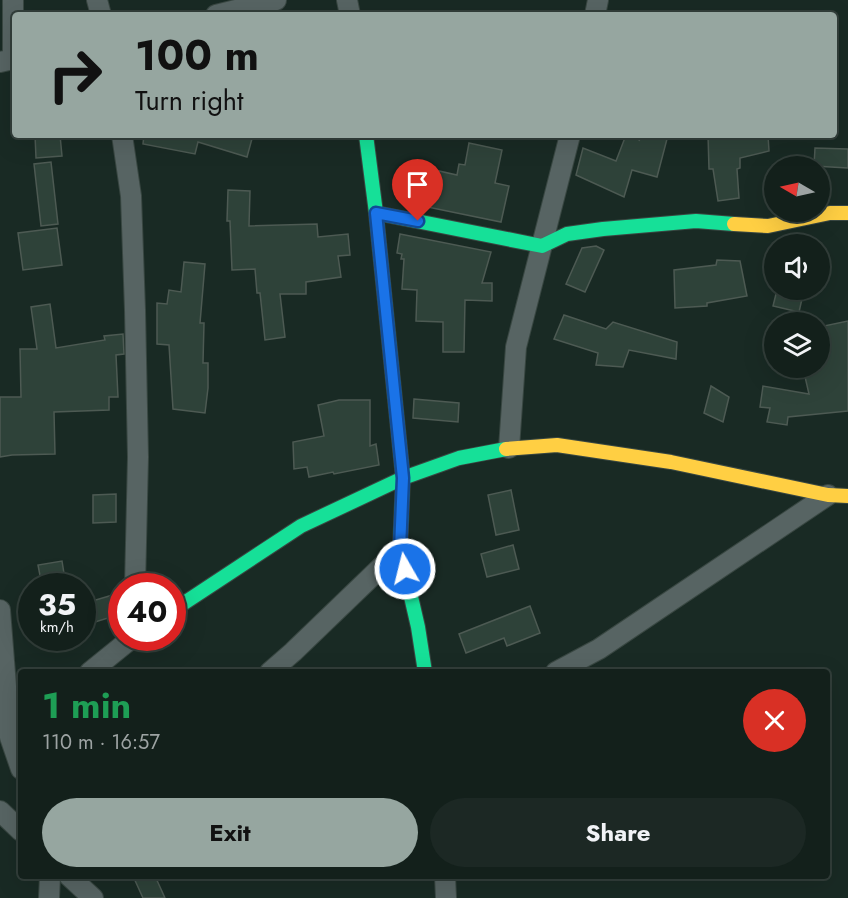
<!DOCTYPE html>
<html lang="en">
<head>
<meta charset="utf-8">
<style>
	body { margin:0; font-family:Jost,sans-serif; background:#1c2824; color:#f1f3f6; height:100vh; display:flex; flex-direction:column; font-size:22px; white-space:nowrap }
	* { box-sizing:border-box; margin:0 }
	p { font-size:20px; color:#9da3a3 }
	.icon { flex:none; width:33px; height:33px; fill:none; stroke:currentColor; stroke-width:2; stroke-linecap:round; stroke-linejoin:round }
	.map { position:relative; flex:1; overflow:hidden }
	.details { position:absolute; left:18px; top:669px; width:812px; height:210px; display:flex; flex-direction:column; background:#13201b; border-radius:6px; box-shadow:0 6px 24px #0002,0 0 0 2px #323e3a }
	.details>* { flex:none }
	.guide { position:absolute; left:12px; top:12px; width:825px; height:126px; border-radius:6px; box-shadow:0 6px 24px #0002,0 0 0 2px #323e3a; background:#96a6a0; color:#111; overflow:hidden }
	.needle { width:39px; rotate:279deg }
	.tools { position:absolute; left:764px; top:156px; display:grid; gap:12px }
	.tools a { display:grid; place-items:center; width:66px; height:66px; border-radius:50%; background:#13201b; box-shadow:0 6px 24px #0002,0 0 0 2px #323e3a; font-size:30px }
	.speed { position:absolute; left:18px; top:573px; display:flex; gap:12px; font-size:30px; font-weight:700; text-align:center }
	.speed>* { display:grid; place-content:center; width:78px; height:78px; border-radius:50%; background:#13201b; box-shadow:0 6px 24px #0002,0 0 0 2px #323e3a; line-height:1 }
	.speed small { font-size:15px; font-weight:400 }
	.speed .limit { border:9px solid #d22; background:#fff; color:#111 }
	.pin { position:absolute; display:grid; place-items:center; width:51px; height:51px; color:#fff; margin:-62px -26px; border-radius:50% 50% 50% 0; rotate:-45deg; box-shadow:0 0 6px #0007 }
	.pin .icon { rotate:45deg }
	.me { position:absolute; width:66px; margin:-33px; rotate:352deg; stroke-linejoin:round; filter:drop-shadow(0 0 4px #0008) }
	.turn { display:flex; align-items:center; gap:21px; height:126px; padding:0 24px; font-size:27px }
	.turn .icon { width:78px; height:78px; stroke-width:2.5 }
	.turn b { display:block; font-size:42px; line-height:51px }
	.round { display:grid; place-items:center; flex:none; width:63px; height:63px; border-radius:32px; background:#1c2824 }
	.head { display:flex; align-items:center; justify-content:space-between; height:102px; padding:0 24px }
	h1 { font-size:36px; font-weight:700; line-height:45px; color:#1e9e55 }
	.cta { display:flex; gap:12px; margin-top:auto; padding:12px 24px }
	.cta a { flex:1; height:69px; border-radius:36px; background:#96a6a0; color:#111; font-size:24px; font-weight:700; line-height:69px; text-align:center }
	.cta a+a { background:#1c2824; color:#f1f3f6 }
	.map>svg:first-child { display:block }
	.building { fill:#2e4239; stroke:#4d5a53; stroke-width:1.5 }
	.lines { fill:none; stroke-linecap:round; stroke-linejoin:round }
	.street-casing { stroke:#394742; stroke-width:22 }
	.fast-casing { stroke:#394742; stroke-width:16 }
	.slow-casing { stroke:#394742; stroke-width:16 }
	.street { stroke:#576463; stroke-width:20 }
	.fast { stroke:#16e098; stroke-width:14 }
	.slow { stroke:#ffcf43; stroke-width:14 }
	.route-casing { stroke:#114b97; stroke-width:15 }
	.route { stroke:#1a73e8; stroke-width:10 }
</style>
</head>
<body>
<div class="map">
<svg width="848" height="898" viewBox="0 0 848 898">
	<rect width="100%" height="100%" fill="#192a24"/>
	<!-- building -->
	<g class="building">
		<path d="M35,135H60L62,156L36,158Z"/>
		<path d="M144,135H253L247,157L198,142L195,154L143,144Z"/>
		<path d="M626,135H641L639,141L642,135H651L667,139L657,177L632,170L624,197L576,175L583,148L616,161Z"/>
		<path d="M708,135H768L769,151L740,158V168L737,169L739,198L718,201L713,169H709Z"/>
		<path d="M469,143L502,150L495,183L509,186L501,222L403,202L407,182L435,188L439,171L457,175L459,164L465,165Z"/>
		<path d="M815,148L848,149V168L814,166Z"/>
		<path d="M51,162L58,224L41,226L34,164Z"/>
		<path d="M228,190L250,191L249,226L317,224L318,237L348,234L350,255L338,256L341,277L306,282V294H280L285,337L265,340L260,293H257L255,269L232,270L230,221H227Z"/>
		<path d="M57,228L62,265L23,270L18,233Z"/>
		<path d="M400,234L491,252L482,283H492V301L465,300L464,352H443V322L416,321L417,290L402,289L404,259H401L402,254L397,253Z"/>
		<path d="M596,246L604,250L585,292L566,284L582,248Z"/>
		<path d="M717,260L740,261L747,296L707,303V306L675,308L674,270L716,265Z"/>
		<path d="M184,262L205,264L200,323H204L203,363H208V388L205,413L173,409L169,345L157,344V303L167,304L169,290L181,292Z"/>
		<path d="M777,290H804L799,312L773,306Z"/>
		<path d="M50,304L56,348L105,340L104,336L123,334L124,354L116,355L118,397H109V410L54,412L55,454L12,455L0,457V397H21L20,349H37L31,307Z"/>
		<path d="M564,315L606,329L613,322L677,342L676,359L629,350L623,367L596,365L598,353L554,339Z"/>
		<path d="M848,321V411L788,417L787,425L767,422L770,408L760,407L763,386L809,394L803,368H819V327Z"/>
		<path d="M711,386L729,397L723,422L704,413Z"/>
		<path d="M414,399L459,403L458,422L413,418Z"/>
		<path d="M339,400H370V446L376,444L379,465L334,474L333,472L309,477L307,467L294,469L293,442L324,436L318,405Z"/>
		<path d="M511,490L519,530L496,535L488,495Z"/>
		<path d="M116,494V522L93,523V495Z"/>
		<path d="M513,545L519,569L487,577L481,554Z"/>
		<path d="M62,561L66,586H42L38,565Z"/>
		<path d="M116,594L121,614L82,626V604Z"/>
		<path d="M530,606L540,633L507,646L504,638L466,653L459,634Z"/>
		<path d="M133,876H155L165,898H143Z"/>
	</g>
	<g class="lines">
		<defs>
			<g id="street">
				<path d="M97,0L101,15"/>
				<path d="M347,0L350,15"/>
				<path d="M216,15L276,0"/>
				<path d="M595,15L598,0"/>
				<path d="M0,62L13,59V0"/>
				<path d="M122,135L131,196L135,310L138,457L135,586"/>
				<path d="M509,448L516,347L570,135"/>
				<path d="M0,610L10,737L21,769"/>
				<path d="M90,672L132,638"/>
				<path d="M270,672L293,652L400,549"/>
				<path d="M556,672L599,649L828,495"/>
				<path d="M0,811L21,831"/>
				<path d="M69,876L93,898"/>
				<path d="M445,876L446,898"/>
				<path d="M49,898L50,876"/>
			</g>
			<g id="fast">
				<path d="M366,135L376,213L403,478L400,549L418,627L425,672"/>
				<path d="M376,213L542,246L567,234L603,229L696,221L734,224"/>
				<path d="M172,611L301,526L403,478L459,458L506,449"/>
			</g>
			<g id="slow">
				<path d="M734,224L768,226L830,213H848"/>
				<path d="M506,449L557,445L671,462L828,495L848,496"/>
			</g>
		</defs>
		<!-- street casing -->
		<use href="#street" class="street-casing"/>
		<!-- fast casing -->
		<use href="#fast" class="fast-casing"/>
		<!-- slow casing -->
		<use href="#slow" class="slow-casing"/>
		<!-- street -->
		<use href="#street" class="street"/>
		<!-- fast -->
		<use href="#fast" class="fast"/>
		<!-- slow -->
		<use href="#slow" class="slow"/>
	</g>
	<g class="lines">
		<defs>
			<path id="route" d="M405,569L400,549L403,478L376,213L418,221"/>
		</defs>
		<!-- route casing -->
		<use href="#route" class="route-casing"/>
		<!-- route -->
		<use href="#route" class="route"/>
	</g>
</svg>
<div class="tools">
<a><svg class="needle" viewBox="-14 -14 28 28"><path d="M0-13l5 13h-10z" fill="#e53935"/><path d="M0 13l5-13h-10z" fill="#9da3a3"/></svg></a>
<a><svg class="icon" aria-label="sound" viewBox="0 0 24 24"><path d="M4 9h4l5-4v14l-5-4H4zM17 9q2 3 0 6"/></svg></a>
<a><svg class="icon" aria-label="layers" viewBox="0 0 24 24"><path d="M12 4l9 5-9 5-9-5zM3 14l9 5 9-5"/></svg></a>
</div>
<div class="speed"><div>35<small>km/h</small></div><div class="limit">40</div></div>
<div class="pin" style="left:418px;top:221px;background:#d93025"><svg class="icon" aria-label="arrive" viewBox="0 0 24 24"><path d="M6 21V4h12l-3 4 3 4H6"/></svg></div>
<svg class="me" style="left:405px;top:569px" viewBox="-20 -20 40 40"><circle r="17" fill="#1a73e8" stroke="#fff" stroke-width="3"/><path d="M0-11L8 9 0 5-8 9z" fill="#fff"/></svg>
<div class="guide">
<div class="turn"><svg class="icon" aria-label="right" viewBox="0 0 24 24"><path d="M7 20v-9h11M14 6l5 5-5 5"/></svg><div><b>100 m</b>Turn right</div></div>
</div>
<section class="details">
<div class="head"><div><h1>1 min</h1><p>110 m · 16:57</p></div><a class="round" style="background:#d93025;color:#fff"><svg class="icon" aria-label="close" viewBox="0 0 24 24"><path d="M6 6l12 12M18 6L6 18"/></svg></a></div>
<div class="cta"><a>Exit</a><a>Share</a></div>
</section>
</div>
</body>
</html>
